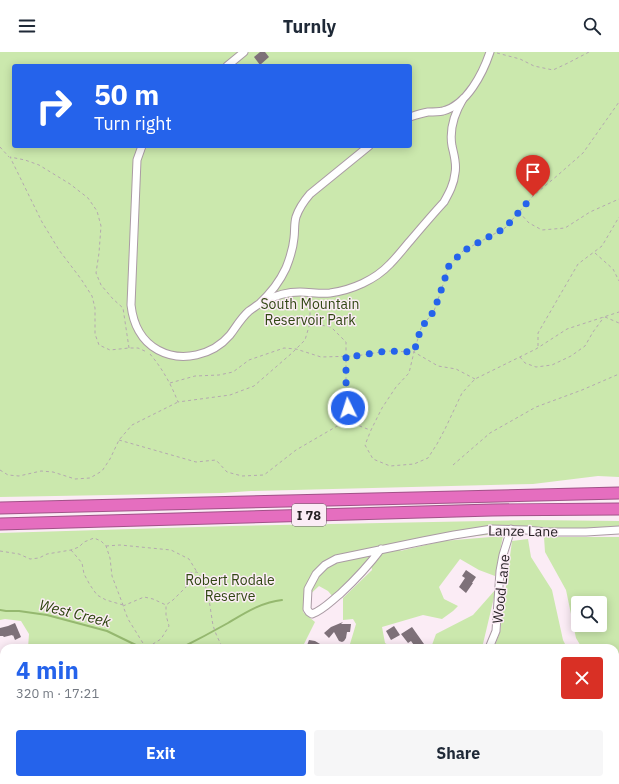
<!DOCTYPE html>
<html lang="en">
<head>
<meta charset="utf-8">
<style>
	body { margin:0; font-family:"IBM Plex Sans",sans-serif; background:#f6f6f7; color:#1f2937; height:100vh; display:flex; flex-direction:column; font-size:15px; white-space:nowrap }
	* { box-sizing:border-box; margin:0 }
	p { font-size:13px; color:#747a83 }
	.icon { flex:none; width:22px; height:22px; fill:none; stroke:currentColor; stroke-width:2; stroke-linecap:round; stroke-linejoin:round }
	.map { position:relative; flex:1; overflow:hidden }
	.drawer { position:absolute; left:0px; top:592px; width:619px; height:140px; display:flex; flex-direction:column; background:#fff; border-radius:12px 12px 0 0; box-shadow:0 2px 10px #0003 }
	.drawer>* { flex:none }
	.top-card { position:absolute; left:12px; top:12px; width:400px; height:84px; border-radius:4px; box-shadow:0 2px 10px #0003; background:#2563eb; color:#fff; overflow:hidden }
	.controls { position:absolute; left:571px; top:544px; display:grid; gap:8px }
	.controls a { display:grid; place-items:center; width:36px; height:36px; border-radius:4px; background:#fff; box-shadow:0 2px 10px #0003; font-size:20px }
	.pin { position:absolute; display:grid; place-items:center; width:34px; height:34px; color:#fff; margin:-41px -17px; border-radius:50% 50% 50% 0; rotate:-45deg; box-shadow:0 0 4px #0007 }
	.pin .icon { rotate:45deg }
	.me { position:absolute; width:44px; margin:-22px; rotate:356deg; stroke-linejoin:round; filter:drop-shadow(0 0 3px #0008) }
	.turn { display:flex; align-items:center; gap:14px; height:84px; padding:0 16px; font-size:18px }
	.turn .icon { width:52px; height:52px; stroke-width:2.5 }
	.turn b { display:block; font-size:28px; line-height:34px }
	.round { display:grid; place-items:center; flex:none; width:42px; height:42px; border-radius:4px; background:#f6f6f7 }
	.headline { display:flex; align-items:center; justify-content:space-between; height:68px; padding:0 16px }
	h1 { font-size:24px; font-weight:700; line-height:30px; color:#2563eb }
	.button { display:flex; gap:8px; margin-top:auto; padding:8px 16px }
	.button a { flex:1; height:46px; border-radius:4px; background:#2563eb; color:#fff; font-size:16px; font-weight:700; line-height:46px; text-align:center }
	.button a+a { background:#f6f6f7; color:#1f2937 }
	header { display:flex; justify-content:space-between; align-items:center; height:52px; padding:0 16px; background:#fff; font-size:18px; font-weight:700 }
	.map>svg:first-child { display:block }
	.green { fill:#cbe8ad; fill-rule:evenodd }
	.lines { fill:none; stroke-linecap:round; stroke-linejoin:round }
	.stream { stroke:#95b86f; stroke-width:2 }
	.building { fill:#7e7179 }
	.minor-casing { stroke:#aa9ba4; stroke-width:9 }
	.highway-casing { stroke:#a15288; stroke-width:13 }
	.path { stroke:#b4a8af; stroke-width:1; stroke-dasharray:3 3; stroke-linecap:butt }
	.minor { stroke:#fff; stroke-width:7 }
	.highway { stroke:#e56ebf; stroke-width:11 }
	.route { stroke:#2563eb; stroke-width:7; stroke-dasharray:0 12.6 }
	.labels { text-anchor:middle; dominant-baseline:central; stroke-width:3; stroke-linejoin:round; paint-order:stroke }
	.shield { fill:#fbecf5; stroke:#645c61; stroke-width:1 }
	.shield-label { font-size:13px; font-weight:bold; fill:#231e21 }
	.park-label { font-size:14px; fill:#314713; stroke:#fbecf5 }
	.street-label { font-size:14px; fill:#231e21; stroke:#fbecf5 }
	.water-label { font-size:15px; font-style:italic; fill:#2c420d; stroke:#fbecf5 }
</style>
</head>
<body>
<header><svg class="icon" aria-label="menu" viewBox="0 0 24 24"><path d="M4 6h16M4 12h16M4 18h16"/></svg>Turnly<svg class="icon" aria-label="search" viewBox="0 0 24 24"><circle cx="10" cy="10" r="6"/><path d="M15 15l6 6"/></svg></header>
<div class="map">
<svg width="619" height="732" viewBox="0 0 619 732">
	<rect width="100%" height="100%" fill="#fbecf5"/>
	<!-- green -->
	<g class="green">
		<path d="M0,0H619V425L598,424L533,432L251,439L221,441L0,445ZM14,14H410V94H14Z"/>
		<path d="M529,468L619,469V476L510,481L443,487L404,495L400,499L443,489L503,484L495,524L479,518L460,507L439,535L444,547L458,554L453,559L442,567L423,563L382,575L385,591L393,596H321L328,592H350L356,572L353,567L343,568V546L372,518L370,508L333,545L328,539L319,534L303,549V560L315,570L302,596H28L29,582L21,569L5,567L0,568V481L232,474Z"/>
		<path d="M544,485H619V647L615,638V596H582L576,586L566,538L545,500ZM578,551H600V573H578Z"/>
		<path d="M528,487L531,505L552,538L563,588L567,596H494L500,580L512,489Z"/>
		<path d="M496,537L482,596H428L432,593L436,582L473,563Z"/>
		<path d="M0,621L4,622V728H345V732H0Z"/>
		<path d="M619,693V732H469L470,728H615V695Z"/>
		<path d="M355,728H390L393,732H356Z"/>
		<path d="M400,728H426L418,732H402Z"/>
	</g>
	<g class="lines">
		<!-- stream -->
		<g class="stream">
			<path d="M0,558L6,559H19L47,563L107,579L142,596"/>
			<path d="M181,596C197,588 212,580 228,571C245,561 262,550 282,548"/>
		</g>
	</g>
	<!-- building -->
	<g class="building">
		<path d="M260,0H265L269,5L260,13L254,5Z"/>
		<path d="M466,518L476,525L472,531H473L466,541L459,535L465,526L462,524Z"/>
		<path d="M343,570L341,572H351L350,580H347L346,586L344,589L342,590L339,589L334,580L329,586L324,581L331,575Z"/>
		<path d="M15,571L21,585L15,588L13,583L12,584V583L4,585L3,584H0V576L8,574Z"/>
		<path d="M394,574L400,583L391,588L386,579Z"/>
		<path d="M412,575L424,592L419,596H416L411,589L408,591L401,582Z"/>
		<path d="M309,588L315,589L320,592L312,596H306Z"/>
	</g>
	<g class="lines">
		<defs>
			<g id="minor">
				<path d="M227,14L244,0"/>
				<path d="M410,65C416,63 422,61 428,60C433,60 438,60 443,59C467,53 483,21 490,0"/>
				<path d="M142,94L137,108L131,253C133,271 141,289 158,298C182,311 213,303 230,283C236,275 241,266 249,259C252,257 256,254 259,252C270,242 280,229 286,216C290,206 293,197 294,186C295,179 294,172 296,165C299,156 304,149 310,142L369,94"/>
				<path d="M265,249C276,243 288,240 300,240C310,240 320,242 330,241C352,238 375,228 390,212C397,205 403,197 410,189C421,176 432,163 444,150C449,141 454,132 455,121C457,112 454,103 452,94C449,77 454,62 463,47"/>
				<path d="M381,497C369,513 355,528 340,542C331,549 323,558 312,562L309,560L307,557L308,537L316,522L325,513L336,507L423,489L454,483L492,477L526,478L547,480H586L619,478"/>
				<path d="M489,596L496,579L500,519L503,503L511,477"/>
				<path d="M425,732L430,728"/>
			</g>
			<g id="highway">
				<path d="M0,456L619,441"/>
				<path d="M0,472L492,458L619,457"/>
			</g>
		</defs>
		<!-- minor casing -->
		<use href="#minor" class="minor-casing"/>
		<!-- highway casing -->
		<use href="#highway" class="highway-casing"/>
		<!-- path -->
		<g class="path">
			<path d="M497,1L520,7L534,14L553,18L568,11L589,0"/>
			<path d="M0,95L9,105"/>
			<path d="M519,160L529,171L542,178L565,176L590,160L619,147"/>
			<path d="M595,201L613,217L619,229"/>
			<path d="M605,265L619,271"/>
			<path d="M310,271L331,275L346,290V330L348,356L352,371L370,378"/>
			<path d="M538,294V281L578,212L602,194L619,165"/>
			<path d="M129,296L123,256L113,247L101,233L96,221L99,201L101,174L97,159L88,146L70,132L39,113L25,108L10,105L42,170L59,198L81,227L92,244L95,256V282L99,293L110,298L129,296H138L147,300"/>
			<path d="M150,302C162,316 171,332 178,350L230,343L254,334L292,301L305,288L310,271V249"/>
			<path d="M520,305L525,311L536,315L552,313L571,304L585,294L593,280L604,265"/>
			<path d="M475,327L456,317L438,314L414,300L409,321L396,335L382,356L371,378L365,393L373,407L390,414L414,412L428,406L437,392L445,377L462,341L475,327L536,297L567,277L619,260"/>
			<path d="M170,331L195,324L219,323L233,320L249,308L284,296L296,297L321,305L356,304L387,299L414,300L421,276L434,259L444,230L448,215L463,199L505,176L533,144L558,123L583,101L619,50"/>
			<path d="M119,388L196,410L216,408L227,420L242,424L264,423L296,398L351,366"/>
			<path d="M453,413L490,381L536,355L582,338L619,322"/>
			<path d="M0,418L8,423L19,424L41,419L53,420L75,427L90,426L102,419L110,407L119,388L132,373L178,350"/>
			<path d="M106,494L120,493L171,498L189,507L197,520"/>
			<path d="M71,498L82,511L84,522L90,533L97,543L106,548L123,553"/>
			<path d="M0,499L19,502L30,507L39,506L47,502L71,498L79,495L84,490L94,486L101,489L106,494L110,506L112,524L123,553"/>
			<path d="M146,596L128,567L123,554L144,545L153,547L166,553L173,548L187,534V521L197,520C209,534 209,550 212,567C213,577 218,587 223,596"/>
			<path d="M148,596L153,592L161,587L169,574L166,563V553"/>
			<path d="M48,732V728"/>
			<path d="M210,732L212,728"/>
		</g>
		<!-- minor -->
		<use href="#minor" class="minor"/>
		<!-- highway -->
		<use href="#highway" class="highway"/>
	</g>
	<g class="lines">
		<!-- route -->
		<path class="route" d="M348,356L346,330V304H356L387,299L414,300L421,276L434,259L444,230L448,215L463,199L505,176L533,144"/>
	</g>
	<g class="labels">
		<!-- shield labels -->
		<rect class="shield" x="292" y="452" width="34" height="22" rx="3"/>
		<g class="shield-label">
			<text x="309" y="463">I 78</text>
		</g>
		<!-- park labels -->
		<g class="park-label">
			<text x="310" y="252">South Mountain<tspan x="310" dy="16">Reservoir Park</tspan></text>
			<text x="230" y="528">Robert Rodale<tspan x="230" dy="16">Reserve</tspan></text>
		</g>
		<!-- street labels -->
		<g class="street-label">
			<text transform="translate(523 479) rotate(1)">Lanze Lane</text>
			<text transform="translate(501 537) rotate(-84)">Wood Lane</text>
		</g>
		<!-- water labels -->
		<g class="water-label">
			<text transform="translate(75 561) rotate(14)">West Creek</text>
		</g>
	</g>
</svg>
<div class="controls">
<a><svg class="icon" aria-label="search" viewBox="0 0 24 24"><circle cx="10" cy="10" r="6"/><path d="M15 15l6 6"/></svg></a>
</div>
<div class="pin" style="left:533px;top:144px;background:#d93025"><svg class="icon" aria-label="arrive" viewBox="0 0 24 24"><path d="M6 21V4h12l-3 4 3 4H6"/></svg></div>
<svg class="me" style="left:348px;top:356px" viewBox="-20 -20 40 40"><circle r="17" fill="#2563eb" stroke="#fff" stroke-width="3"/><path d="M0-11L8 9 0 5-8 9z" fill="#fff"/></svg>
<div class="top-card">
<div class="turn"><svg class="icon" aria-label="right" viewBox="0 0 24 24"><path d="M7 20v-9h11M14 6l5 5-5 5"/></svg><div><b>50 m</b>Turn right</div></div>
</div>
<section class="drawer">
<div class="headline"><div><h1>4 min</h1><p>320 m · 17:21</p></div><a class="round" style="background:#d93025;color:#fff"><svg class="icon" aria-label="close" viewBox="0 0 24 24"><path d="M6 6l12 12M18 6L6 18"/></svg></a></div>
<div class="button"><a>Exit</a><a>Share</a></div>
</section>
</div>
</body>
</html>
